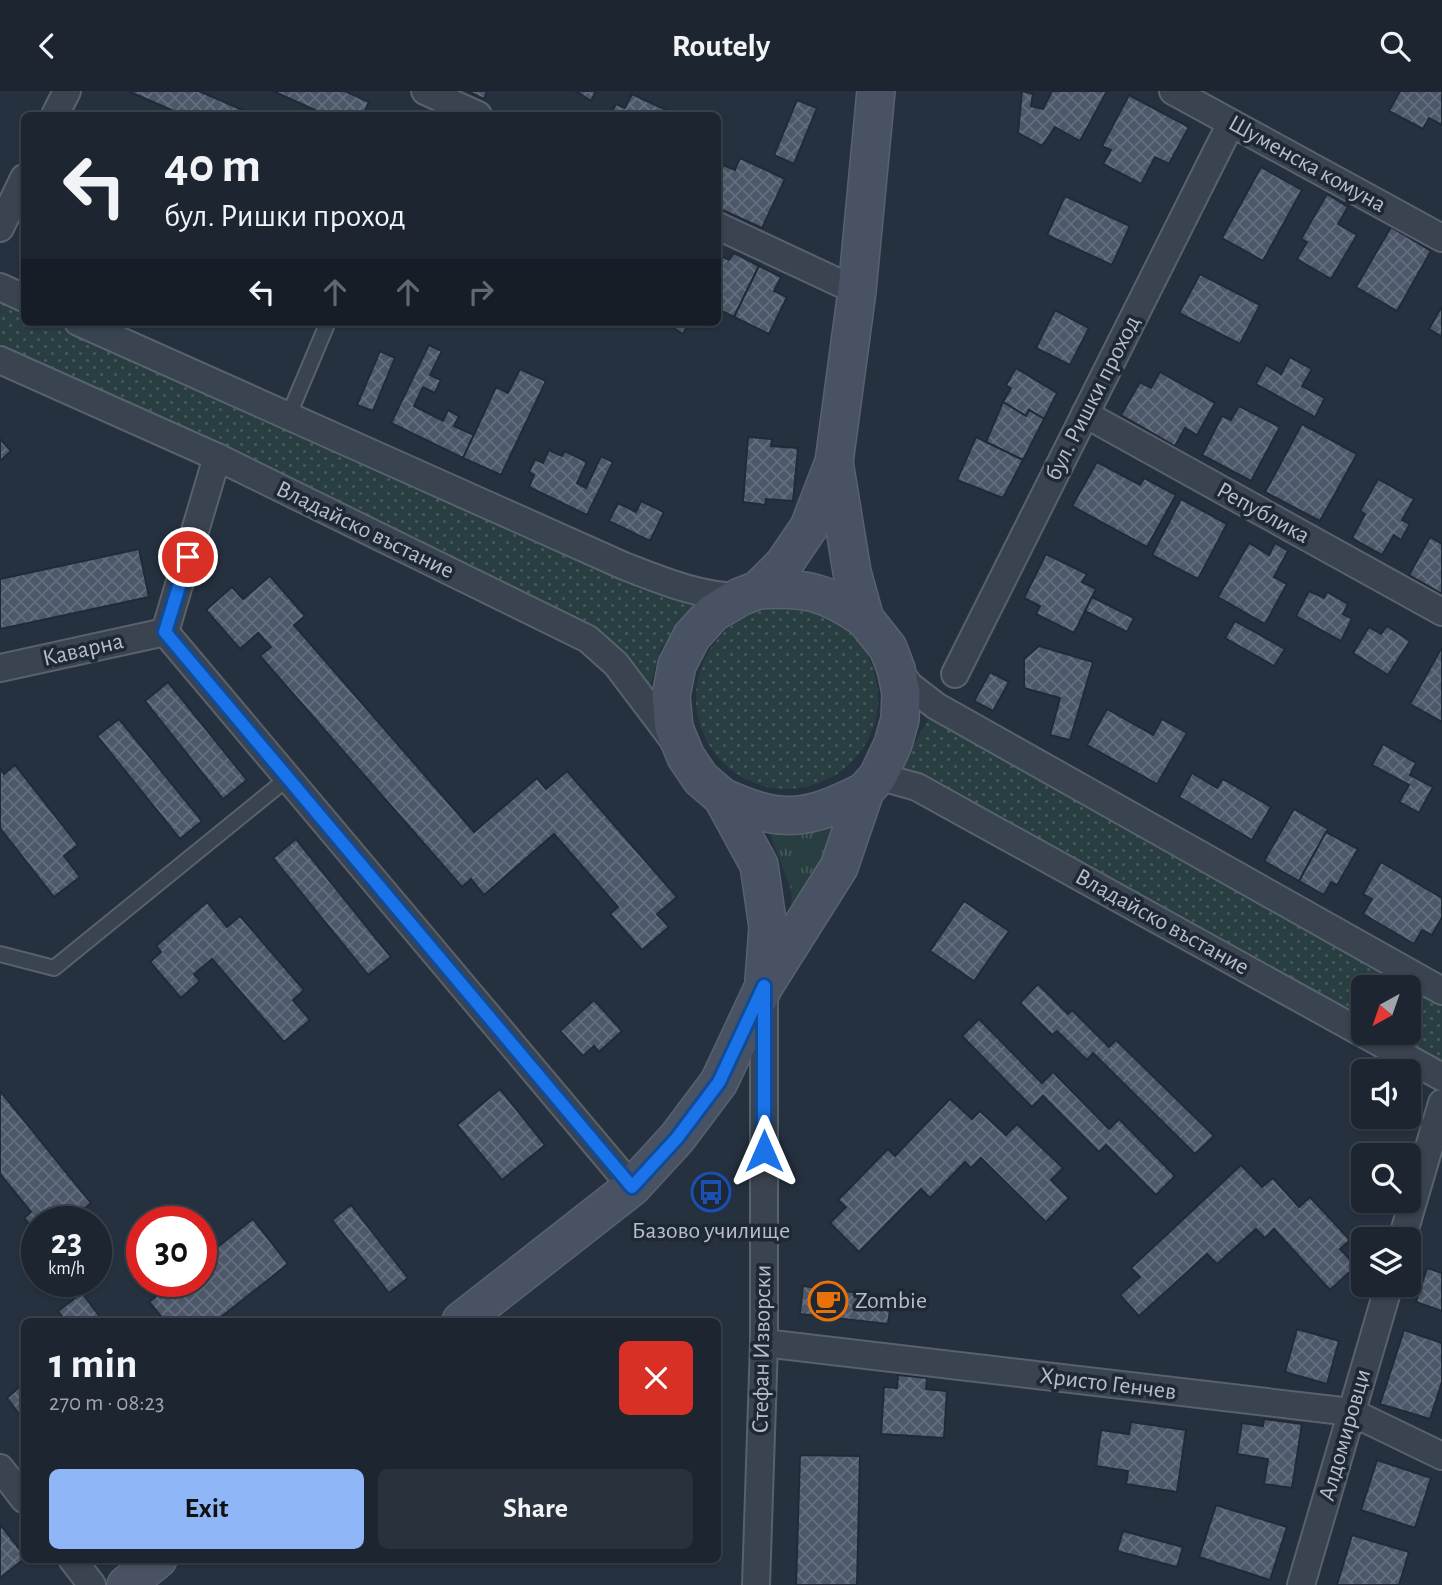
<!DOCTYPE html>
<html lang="en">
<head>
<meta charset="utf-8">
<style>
	body { margin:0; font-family:"Alegreya Sans",sans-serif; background:#29313c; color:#f1f3f6; height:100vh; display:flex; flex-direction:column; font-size:26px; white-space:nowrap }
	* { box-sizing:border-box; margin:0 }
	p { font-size:23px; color:#a0a5ab }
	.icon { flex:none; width:38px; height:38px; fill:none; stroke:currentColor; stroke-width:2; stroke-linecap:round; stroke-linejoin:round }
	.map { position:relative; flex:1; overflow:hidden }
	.panel { position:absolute; left:21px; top:1227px; width:700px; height:245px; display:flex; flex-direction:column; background:#1c2530; border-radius:10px; box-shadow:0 2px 5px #0004,0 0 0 2px #3a424c }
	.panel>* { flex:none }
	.top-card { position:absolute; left:21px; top:21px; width:700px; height:214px; border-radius:10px; box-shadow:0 2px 5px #0004,0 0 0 2px #3a424c; background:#1c2530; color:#f1f3f6; overflow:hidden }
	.needle { width:46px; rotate:220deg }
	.controls { position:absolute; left:1351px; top:884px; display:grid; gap:14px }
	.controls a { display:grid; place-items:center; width:70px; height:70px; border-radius:10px; background:#1c2530; box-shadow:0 2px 5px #0004,0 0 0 2px #3a424c; font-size:35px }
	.speed { position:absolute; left:21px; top:1115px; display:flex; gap:14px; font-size:35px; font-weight:700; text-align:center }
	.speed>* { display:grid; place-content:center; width:91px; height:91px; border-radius:50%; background:#1c2530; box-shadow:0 2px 5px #0004,0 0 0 2px #3a424c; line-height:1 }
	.speed small { font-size:18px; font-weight:400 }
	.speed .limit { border:10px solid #d22; background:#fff; color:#111 }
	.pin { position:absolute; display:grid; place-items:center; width:60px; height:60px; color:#fff; margin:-30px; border:4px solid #fff; border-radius:50%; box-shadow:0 2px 7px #0007 }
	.me { position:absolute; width:77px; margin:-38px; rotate:0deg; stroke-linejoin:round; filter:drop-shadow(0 0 5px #0008) }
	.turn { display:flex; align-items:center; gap:24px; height:147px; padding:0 28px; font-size:32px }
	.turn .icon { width:91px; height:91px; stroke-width:2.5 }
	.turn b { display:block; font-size:49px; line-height:60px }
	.lanes { display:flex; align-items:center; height:66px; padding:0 28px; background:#0003; justify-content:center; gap:35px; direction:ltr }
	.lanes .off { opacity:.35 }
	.round { display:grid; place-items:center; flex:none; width:74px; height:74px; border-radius:10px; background:#29313c }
	.overview { display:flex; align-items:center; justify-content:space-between; height:119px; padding:0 28px }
	h1 { font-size:42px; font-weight:700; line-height:52px }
	.primary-button { display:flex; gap:14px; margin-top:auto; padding:14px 28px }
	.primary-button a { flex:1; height:80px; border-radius:10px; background:#8fb6f7; color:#111; font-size:28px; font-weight:700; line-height:80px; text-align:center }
	.primary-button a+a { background:#29313c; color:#f1f3f6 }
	header { display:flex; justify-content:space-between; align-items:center; height:91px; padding:0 28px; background:#1c2530; font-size:32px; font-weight:700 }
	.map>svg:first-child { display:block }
	.grass { fill:url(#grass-tufts) }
	.park { fill:url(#park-dots); fill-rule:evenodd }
	.building { fill:url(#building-cross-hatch); stroke:#212a37; stroke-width:2 }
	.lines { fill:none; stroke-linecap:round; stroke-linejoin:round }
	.service-casing { stroke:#58616d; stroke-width:18 }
	.minor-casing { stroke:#58616d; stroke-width:30 }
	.secondary-casing { stroke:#58616d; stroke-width:40 }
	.service { stroke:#3a4350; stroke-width:14 }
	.minor { stroke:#3a4350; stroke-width:26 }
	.secondary { stroke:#485263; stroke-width:37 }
	.route-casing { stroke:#114b97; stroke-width:18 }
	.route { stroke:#1a73e8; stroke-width:12 }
	.labels { text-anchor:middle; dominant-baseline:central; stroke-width:7; stroke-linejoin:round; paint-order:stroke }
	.street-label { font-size:24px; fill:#b7beca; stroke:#1f2835 }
	.poi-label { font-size:24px; fill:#b7beca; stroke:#1f2835 }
</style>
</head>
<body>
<header><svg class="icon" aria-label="back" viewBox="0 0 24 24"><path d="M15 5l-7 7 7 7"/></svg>Routely<svg class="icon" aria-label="search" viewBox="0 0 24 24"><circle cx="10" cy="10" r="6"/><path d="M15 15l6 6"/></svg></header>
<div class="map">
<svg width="1442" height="1494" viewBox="0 0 1442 1494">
	<defs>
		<pattern id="grass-tufts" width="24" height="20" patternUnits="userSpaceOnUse" patternTransform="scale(1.75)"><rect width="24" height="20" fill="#283e41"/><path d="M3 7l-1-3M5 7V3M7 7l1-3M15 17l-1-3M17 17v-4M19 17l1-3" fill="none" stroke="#45585b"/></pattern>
		<pattern id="park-dots" width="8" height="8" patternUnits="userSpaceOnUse" patternTransform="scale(1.75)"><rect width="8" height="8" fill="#283e41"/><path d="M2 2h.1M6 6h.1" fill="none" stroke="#45585b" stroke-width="1.8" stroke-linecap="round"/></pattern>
		<pattern id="building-cross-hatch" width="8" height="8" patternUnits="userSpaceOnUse" patternTransform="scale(1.75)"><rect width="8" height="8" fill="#4c5869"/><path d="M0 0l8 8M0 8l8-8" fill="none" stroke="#646e7d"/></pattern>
	</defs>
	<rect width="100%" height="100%" fill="#263140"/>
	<!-- grass -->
	<path class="grass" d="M838,730L800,811L792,822L791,799L769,740Z"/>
	<!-- park -->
	<g class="park">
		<path d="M0,196L24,207V231H78L706,503L661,557L646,609L616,573L0,269Z"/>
		<circle cx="787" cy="607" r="91"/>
		<path d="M936,615L1442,900V986L894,688ZM1363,896H1409V942H1363Z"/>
	</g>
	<!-- building -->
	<g class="building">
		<path d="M128,0H199L254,24H183Z"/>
		<path d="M273,0H345L369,11L363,24H326Z"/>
		<path d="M467,0H487L484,8Z"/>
		<path d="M576,0H596L591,10Z"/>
		<path d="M1022,0L1033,3L1031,15L1043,18L1052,0H1107L1080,50L1055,36L1042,55L1018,42Z"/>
		<path d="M1400,0H1442V34L1429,27L1423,38L1389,20Z"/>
		<path d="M632,3L666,19L663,24H610L616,13L625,17Z"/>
		<path d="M1129,4L1189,36L1169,73L1155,66L1141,93L1103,73L1111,59L1102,55Z"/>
		<path d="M797,9L817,17L794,73L774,64Z"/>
		<path d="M740,67L785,88L762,137L718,117V86L723,74L735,79Z"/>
		<path d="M1261,76L1302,99L1263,170L1222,147Z"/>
		<path d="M1327,103L1348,116L1338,133L1357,144L1331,188L1297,168L1307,151L1301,148Z"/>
		<path d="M1065,105L1130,135L1112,174L1047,144Z"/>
		<path d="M1391,136L1431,160L1397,220L1356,196Z"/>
		<path d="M734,162L759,175L734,226L718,218V163L729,169Z"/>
		<path d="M759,175L781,186L774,200L787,206L769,243L734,226Z"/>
		<path d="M1200,183L1260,214L1240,253L1179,222Z"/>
		<path d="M1442,215V246L1429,238Z"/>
		<path d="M1055,219L1089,237L1070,274L1036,257Z"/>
		<path d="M664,231H689L683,243Z"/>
		<path d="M429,254L442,260L430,284L441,289L435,302L423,296L414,315L443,330L448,319L459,325L454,335L474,344L463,367L391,332Z"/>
		<path d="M380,260L395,267L373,320L357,314Z"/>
		<path d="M1290,266L1312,278L1302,295L1325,307L1315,326L1256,293L1266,274L1281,283Z"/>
		<path d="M1016,277L1057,302L1044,328L1029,319L1026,325L1003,311L1011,297L1006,294Z"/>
		<path d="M520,278L546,290L501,384L463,367L496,296L508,302Z"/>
		<path d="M1160,281L1215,312L1197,344L1185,337L1175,355L1121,324L1140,291L1151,297Z"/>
		<path d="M1003,311L1026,325L1029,319L1044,328L1023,369L986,351Z"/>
		<path d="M1239,315L1280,336L1251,390L1202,364L1222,325L1231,329Z"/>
		<path d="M1302,333L1357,363L1320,430L1265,401Z"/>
		<path d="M748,346L772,348L771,355L798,357L793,410L766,408L765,414L743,411Z"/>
		<path d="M976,346L1023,369L1003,407L957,389Z"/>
		<path d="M0,348L11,360L0,370Z"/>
		<path d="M549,359L562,365L565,360L587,371L577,392L586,397L601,365L613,371L587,424L529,396L534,384L529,381L535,368L543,372Z"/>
		<path d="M1097,371L1140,394L1144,387L1176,404L1147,456L1072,415Z"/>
		<path d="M1378,388L1414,408L1402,429L1410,433L1401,449L1394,444L1382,464L1352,447L1365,423L1360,420Z"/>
		<path d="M1181,408L1227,433L1198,488L1152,464Z"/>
		<path d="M641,410L664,421L650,450L609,430L618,412L636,421Z"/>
		<path d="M1430,446L1442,453V503L1409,484Z"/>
		<path d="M1249,452L1269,464L1275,452L1288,460L1274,486L1287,493L1265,533L1218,506Z"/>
		<path d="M139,458L149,506L0,538V488Z"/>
		<path d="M1046,463L1087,483L1082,491L1096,498L1074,542L1036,523L1040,515L1024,507Z"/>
		<path d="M270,485L305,525L294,534L474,741L537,687L546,698L567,680L677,806L657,823L669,836L642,859L610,823L618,816L554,743L484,804L471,788L462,796L260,565L271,556L258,542L240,558L206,519L232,496L243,508Z"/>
		<path d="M1309,500L1324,507L1327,501L1348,513L1343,523L1352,528L1341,550L1296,525Z"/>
		<path d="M1092,506L1134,527L1127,541L1085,520Z"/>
		<path d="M1235,530L1285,558L1274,575L1225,547Z"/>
		<path d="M1387,535L1410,550L1388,584L1353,562L1369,536L1381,543Z"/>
		<path d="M1039,555L1093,571L1070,649L1050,644L1060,607L1024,597V568Z"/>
		<path d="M1441,558L1442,559V631L1410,613Z"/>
		<path d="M990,581L1009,591L993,620L974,610Z"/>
		<path d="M168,591L247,689L223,708L145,610Z"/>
		<path d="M1107,618L1153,644L1162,628L1187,642L1157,693L1087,654Z"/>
		<path d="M119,628L202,730L180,748L97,645Z"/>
		<path d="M1383,653L1416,672L1410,684L1433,696L1419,722L1399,711L1409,694L1372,674Z"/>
		<path d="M15,674L78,754L64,765L80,786L54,806L0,737V677L4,683Z"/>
		<path d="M1192,682L1217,697L1223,688L1271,716L1252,749L1179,706Z"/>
		<path d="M1294,718L1328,738L1299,790L1264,770Z"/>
		<path d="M1326,741L1358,758L1337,794L1331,791L1324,804L1299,790Z"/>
		<path d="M296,748L391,866L368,884L273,767Z"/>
		<path d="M1381,771L1442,807V826L1432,844L1422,839L1414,853L1363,823L1372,808L1363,803Z"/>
		<path d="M964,810L1009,840L974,890L930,860Z"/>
		<path d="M207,811L227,836L240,825L304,899L293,909L310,929L284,951L212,868L194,883L200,890L181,907L150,871L161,861L156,855Z"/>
		<path d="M1038,893L1068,923L1072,919L1109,956L1116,949L1214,1045L1195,1063L1093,962L1087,969L1057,940L1052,944L1020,912Z"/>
		<path d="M594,909L622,940L599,961L594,955L583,965L560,940Z"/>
		<path d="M979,928L1042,992L1053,981L1109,1038L1119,1028L1175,1085L1156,1104L1106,1054L1099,1061L1043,1005L1032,1016L962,945Z"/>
		<path d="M500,998L545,1054L502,1089L457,1034Z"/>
		<path d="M0,1000L91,1112L70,1130H37V1142L24,1127L31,1121L0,1083Z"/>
		<path d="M950,1008L972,1028L980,1020L1006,1044L1017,1033L1063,1077L1051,1089L1069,1107L1046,1131L981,1067L971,1077L965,1071L930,1107L921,1098L859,1161L830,1132L846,1116L838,1109L888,1058L895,1065Z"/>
		<path d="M1241,1074L1262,1096L1273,1087L1299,1116L1310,1106L1350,1149L1340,1158L1356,1175L1330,1199L1274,1138L1265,1147L1256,1138L1217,1173L1207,1163L1139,1225L1120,1204L1140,1186L1131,1177Z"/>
		<path d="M351,1114L408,1187L389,1202L332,1129Z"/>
		<path d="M253,1128L288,1173L216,1230H165L149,1211L175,1190H201V1169Z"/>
		<path d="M1427,1177L1442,1182V1220L1416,1211Z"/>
		<path d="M803,1195L892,1206L888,1233L800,1223Z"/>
		<path d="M82,1202L103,1230H66L58,1220Z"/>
		<path d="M1297,1238L1339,1250L1327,1293L1285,1281Z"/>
		<path d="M1404,1239L1442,1252V1291L1430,1328L1380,1313Z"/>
		<path d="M898,1284L927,1287L926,1298L947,1300L944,1347L881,1343L884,1296L897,1297Z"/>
		<path d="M24,1292V1329L7,1307Z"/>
		<path d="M1264,1328L1302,1333L1292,1397L1264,1393L1268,1368L1237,1363L1242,1332L1263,1335Z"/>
		<path d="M1131,1331L1186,1339L1177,1401L1126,1393L1128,1380L1096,1375L1101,1339L1129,1343Z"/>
		<path d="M800,1364L860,1365L857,1494H796Z"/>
		<path d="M1377,1369L1431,1387L1415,1437L1361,1419Z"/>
		<path d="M1216,1414L1287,1436L1270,1489L1199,1466Z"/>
		<path d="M0,1433L24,1464V1468L0,1487Z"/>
		<path d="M1123,1440L1183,1456L1177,1476L1117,1460Z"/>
		<path d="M1352,1444L1409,1461L1399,1494H1337Z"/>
	</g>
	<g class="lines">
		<defs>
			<g id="service">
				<path d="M288,326L328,231"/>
				<path d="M0,863L54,877L288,687"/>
			</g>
			<g id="minor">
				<path d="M425,0L478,24"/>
				<path d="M1173,0L1442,147"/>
				<path d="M55,24L67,0"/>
				<path d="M718,135L857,200"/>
				<path d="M0,137L24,87"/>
				<path d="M0,196L24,207"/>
				<path d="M78,231L624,475C663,490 698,505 740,506"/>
				<path d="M0,269L217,366L588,548L616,573L675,651"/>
				<path d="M1085,323L1442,521"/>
				<path d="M217,366L165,541L632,1096"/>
				<path d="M0,577L165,541"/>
				<path d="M897,578L910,595L936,615L1442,900"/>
				<path d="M955,583L1231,32"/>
				<path d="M878,685L917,696L1442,986"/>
				<path d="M1402,1148L1442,1012"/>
				<path d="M764,1252L1351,1321L1442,1365"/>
				<path d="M0,1377L24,1408"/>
				<path d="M72,1468L92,1494"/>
				<path d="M756,1494L764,1252V904"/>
				<path d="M1301,1494L1389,1194"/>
			</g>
			<g id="secondary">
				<path d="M758,499C806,496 826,501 865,528"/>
				<path d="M722,706C781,733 807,730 865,700"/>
				<path d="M764,890L768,836L759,774L722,706L701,688L686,666L674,637L671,605L677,574L692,545L713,522L740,506L758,499L784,473L809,436L834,371L857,200L876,0"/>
				<path d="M461,1230L632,1096L677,1047L719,991L764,895L839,776L865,700L878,685L893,653L900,628L901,602L896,578L888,557L865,528L852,481L834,371"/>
				<path d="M126,1494L158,1468"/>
			</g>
		</defs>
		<!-- service casing -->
		<use href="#service" class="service-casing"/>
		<!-- minor casing -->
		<use href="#minor" class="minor-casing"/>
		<!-- secondary casing -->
		<use href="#secondary" class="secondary-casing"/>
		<!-- service -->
		<use href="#service" class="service"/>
		<!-- minor -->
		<use href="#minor" class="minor"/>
		<!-- secondary -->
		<use href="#secondary" class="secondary"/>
	</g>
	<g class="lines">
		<defs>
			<path id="route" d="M188,466L165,541L632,1096L677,1047L719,991L764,895V1060"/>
		</defs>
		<!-- route casing -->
		<use href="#route" class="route-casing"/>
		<!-- route -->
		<use href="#route" class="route"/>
	</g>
	<!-- icons -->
	<defs>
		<symbol id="bus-ring" viewBox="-11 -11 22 22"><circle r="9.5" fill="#1f2835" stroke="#1a4fb4" stroke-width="1.5"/><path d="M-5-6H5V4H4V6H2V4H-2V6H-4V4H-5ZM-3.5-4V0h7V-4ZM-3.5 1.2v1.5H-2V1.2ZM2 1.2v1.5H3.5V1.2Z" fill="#1a4fb4"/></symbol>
		<symbol id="cafe-ring" viewBox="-11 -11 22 22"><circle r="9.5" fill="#1f2835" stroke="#e8710a" stroke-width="1.5"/><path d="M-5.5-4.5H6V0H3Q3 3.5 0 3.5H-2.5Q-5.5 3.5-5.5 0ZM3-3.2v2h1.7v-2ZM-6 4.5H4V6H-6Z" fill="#e8710a"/></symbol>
	</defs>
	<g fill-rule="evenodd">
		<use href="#bus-ring" x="689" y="1079" width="44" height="44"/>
		<use href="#cafe-ring" x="806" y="1188" width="44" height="44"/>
	</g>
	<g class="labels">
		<!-- street labels -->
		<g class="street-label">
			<text transform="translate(1307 73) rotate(29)">Шуменска комуна</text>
			<text transform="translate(1093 307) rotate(-63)">бул. Ришки проход</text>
			<text transform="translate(1263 422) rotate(29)">Република</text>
			<text transform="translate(365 439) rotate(26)">Владайско въстание</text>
			<text transform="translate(83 559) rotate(-13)">Каварна</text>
			<text transform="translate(1162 831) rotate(29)">Владайско въстание</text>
			<text transform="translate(762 1258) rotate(-89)">Стефан Изворски</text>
			<text transform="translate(1108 1293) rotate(7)">Христо Генчев</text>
			<text transform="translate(1345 1344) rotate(-74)">Алдомировци</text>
		</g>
		<!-- poi labels -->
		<g class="poi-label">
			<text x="711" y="1140">Базово училище</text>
			<text x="855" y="1210" text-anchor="start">Zombie</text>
		</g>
	</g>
</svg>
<div class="controls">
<a><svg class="needle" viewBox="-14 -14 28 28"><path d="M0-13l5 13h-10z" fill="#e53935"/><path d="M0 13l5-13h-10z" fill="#a0a5ab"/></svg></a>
<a><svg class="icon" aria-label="sound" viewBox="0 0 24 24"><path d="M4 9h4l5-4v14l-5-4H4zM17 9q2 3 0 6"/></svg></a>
<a><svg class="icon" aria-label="search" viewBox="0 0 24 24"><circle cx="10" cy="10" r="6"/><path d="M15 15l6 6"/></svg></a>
<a><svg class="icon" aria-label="layers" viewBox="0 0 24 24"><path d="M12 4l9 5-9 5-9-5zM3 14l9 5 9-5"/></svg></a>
</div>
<div class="speed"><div>23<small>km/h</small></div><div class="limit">30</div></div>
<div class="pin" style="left:188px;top:466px;background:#d93025"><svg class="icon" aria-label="arrive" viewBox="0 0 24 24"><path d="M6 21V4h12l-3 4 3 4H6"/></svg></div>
<svg class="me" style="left:764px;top:1060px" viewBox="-20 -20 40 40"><path d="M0-17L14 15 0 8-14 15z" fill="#1a73e8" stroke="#fff" stroke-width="4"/></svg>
<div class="top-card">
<div class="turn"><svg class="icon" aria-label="left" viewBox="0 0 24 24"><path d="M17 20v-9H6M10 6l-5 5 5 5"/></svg><div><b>40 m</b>бул. Ришки проход</div></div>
<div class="lanes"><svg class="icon" aria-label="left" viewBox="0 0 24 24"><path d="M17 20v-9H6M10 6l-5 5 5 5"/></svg><svg class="icon off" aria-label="ahead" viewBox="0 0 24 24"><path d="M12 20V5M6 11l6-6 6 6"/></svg><svg class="icon off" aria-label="ahead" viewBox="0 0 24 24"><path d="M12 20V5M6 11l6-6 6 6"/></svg><svg class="icon off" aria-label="right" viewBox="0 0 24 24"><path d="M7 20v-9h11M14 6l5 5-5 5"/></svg></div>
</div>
<section class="panel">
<div class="overview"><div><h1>1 min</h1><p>270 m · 08:23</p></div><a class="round" style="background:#d93025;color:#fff"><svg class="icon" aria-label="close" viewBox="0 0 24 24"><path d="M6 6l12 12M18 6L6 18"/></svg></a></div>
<div class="primary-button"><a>Exit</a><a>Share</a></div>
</section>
</div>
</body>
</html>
